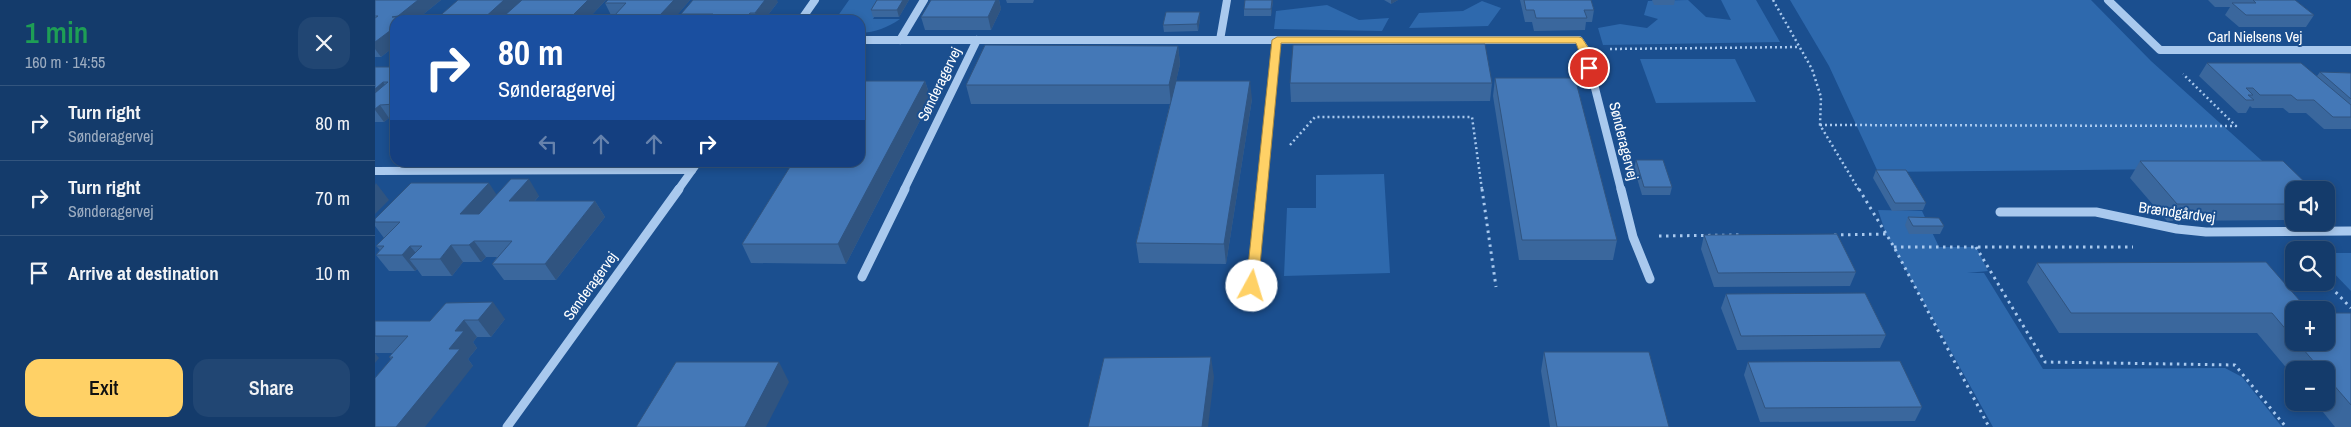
<!DOCTYPE html>
<html lang="en">
<head>
<meta charset="utf-8">
<style>
	body { margin:0; font-family:"Archivo Narrow",sans-serif; background:#214673; color:#f1f3f6; height:100vh; display:flex; flex-direction:column; font-size:19px; white-space:nowrap }
	* { box-sizing:border-box; margin:0 }
	p { font-size:16px; color:#9dadc1 }
	.icon { flex:none; width:28px; height:28px; fill:none; stroke:currentColor; stroke-width:2; stroke-linecap:round; stroke-linejoin:round }
	.map { position:relative; flex:1; overflow:hidden }
	.drawer { display:flex; flex-direction:column; background:#143b6b; width:375px }
	.drawer>* { flex:none }
	.banner { position:absolute; left:15px; top:15px; width:475px; height:152px; border-radius:15px; box-shadow:0 2px 8px #0003,0 0 0 1px #33557e; background:#1a4fa0; color:#fff; overflow:hidden }
	.tools { position:absolute; left:1910px; top:181px; display:grid; gap:10px }
	.tools a { display:grid; place-items:center; width:50px; height:50px; border-radius:10px; background:#143b6b; box-shadow:0 2px 8px #0003,0 0 0 1px #33557e; font-size:25px }
	.pin { position:absolute; display:grid; place-items:center; width:42px; height:42px; color:#fff; margin:-21px; border:2px solid #fff; border-radius:50%; box-shadow:0 1px 5px #0007 }
	.me { position:absolute; width:55px; margin:-28px; rotate:6deg; stroke-linejoin:round; filter:drop-shadow(0 0 4px #0008) }
	.turn { display:flex; align-items:center; gap:18px; height:105px; padding:0 25px; font-size:22px }
	.turn .icon { width:65px; height:65px; stroke-width:2.5 }
	.turn b { display:block; font-size:35px; line-height:42px }
	.lanes { display:flex; align-items:center; height:48px; padding:0 25px; background:#0003; justify-content:center; gap:25px; direction:ltr }
	.lanes .off { opacity:.35 }
	.round { display:grid; place-items:center; flex:none; width:52px; height:52px; border-radius:15px; background:#214673 }
	.summary { display:flex; align-items:center; justify-content:space-between; height:85px; padding:0 25px }
	h1 { font-size:30px; font-weight:600; line-height:38px; color:#1e9e55 }
	.cta { display:flex; gap:10px; margin-top:auto; padding:10px 25px }
	.cta a { flex:1; height:58px; border-radius:15px; background:#ffd166; color:#111; font-size:20px; font-weight:600; line-height:58px; text-align:center }
	.cta a+a { background:#214673; color:#f1f3f6 }
	ul { padding:0; list-style:none }
	li { display:flex; align-items:center; gap:15px; height:75px; padding:0 25px; border-top:1px solid #33557e }
	li div { flex:1 }
	li b { display:block; font-size:19px }
	li em { font-style:normal }
	main { display:flex; flex:1; min-height:0 }
	.map>svg:first-child { display:block }
	.green { fill:#2e69ad }
	.lines { fill:none; stroke-linecap:round; stroke-linejoin:round }
	.path-far1 { stroke:#a9c9ee; stroke-width:2.5; stroke-dasharray:2 3; stroke-linecap:butt }
	.path { stroke:#a9c9ee; stroke-width:3; stroke-dasharray:2.5 4.5; stroke-linecap:butt }
	.minor-far1 { stroke:#a9c9ee; stroke-width:8 }
	.minor { stroke:#a9c9ee; stroke-width:9 }
	.wall { fill:#3a679d }
	.shaded-wall { fill:#305480 }
	.building { fill:#4478b7; stroke:#305480 }
	.route { fill:#ffd166; stroke:#a68842 }
	.labels { text-anchor:middle; dominant-baseline:central; stroke-width:4; stroke-linejoin:round; paint-order:stroke }
	.street-label { font-size:15px; fill:#fff; stroke:#1b4f8f }
</style>
</head>
<body>
<main>
<section class="drawer">
<div class="summary"><div><h1>1 min</h1><p>160 m · 14:55</p></div><a class="round"><svg class="icon" aria-label="close" viewBox="0 0 24 24"><path d="M6 6l12 12M18 6L6 18"/></svg></a></div>
<ul>
<li><svg class="icon" aria-label="right" viewBox="0 0 24 24"><path d="M7 20v-9h11M14 6l5 5-5 5"/></svg><div><b>Turn right</b><p>Sønderagervej</p></div><em>80 m</em></li>
<li><svg class="icon" aria-label="right" viewBox="0 0 24 24"><path d="M7 20v-9h11M14 6l5 5-5 5"/></svg><div><b>Turn right</b><p>Sønderagervej</p></div><em>70 m</em></li>
<li><svg class="icon" aria-label="arrive" viewBox="0 0 24 24"><path d="M6 21V4h12l-3 4 3 4H6"/></svg><div><b>Arrive at destination</b></div><em>10 m</em></li>
</ul>
<div class="cta"><a>Exit</a><a>Share</a></div>
</section>
<div class="map">
<svg width="1976" height="427" viewBox="0 0 1976 427">
	<rect width="100%" height="100%" fill="#1b4f8f"/>
	<!-- green -->
	<g class="green">
		<path d="M474,0H509L498,19H525C512,28 501,32 485,33V20H460Z"/>
		<path d="M1313,0L1331,17L1356,20L1346,0H1381L1405,42L1228,45L1223,28L1245,24L1272,28L1283,19L1269,15L1273,1Z"/>
		<path d="M1415,0H1716L1776,61L1895,168L1503,172L1454,66Z"/>
		<path d="M1107,1L1126,8L1113,26L1034,28L1044,13L1088,11Z"/>
		<path d="M952,5L984,20L1014,18L1007,31L899,29L901,11Z"/>
		<path d="M1265,59H1360L1381,102L1281,103Z"/>
		<path d="M1009,174L1015,273L909,276L912,208H941V175Z"/>
		<path d="M1503,210L1547,211L1564,247H1601L1613,271L1592,273H1609L1668,369L1850,368L1867,377L1907,427H1618L1511,234Z"/>
		<path d="M1951,253H1976V291L1951,265Z"/>
	</g>
	<g class="lines">
		<!-- path-far1 -->
		<g class="path-far1">
			<path d="M1398,0L1437,69L1446,97L1445,125L1484,190"/>
			<path d="M1235,49L1424,47"/>
			<path d="M1445,125L1861,126L1808,74"/>
			<path d="M915,145L940,117H1097L1107,190"/>
		</g>
		<!-- path -->
		<g class="path">
			<path d="M1107,189L1121,287"/>
			<path d="M1484,189L1519,247L1614,427"/>
			<path d="M1459,235L1511,234"/>
			<path d="M1284,236L1365,235"/>
			<path d="M1519,247H1758"/>
			<path d="M1601,247L1670,362L1860,365L1911,427"/>
			<path d="M1951,282L1976,308"/>
		</g>
		<!-- minor-far1 -->
		<g class="minor-far1">
			<path d="M1733,0L1785,50H1976"/>
			<path d="M426,20L440,0"/>
			<path d="M485,40H1204L1210,49L1246,190"/>
			<path d="M525,40L549,0"/>
			<path d="M845,40L852,0"/>
			<path d="M0,171L317,170"/>
			<path d="M303,190L323,162"/>
			<path d="M529,190L602,40"/>
			<path d="M887,190L902,40"/>
		</g>
		<!-- minor -->
		<g class="minor">
			<path d="M1246,189L1258,237L1275,279"/>
			<path d="M1625,212H1721L1802,229L1831,232L1976,231"/>
			<path d="M487,277L530,189"/>
			<path d="M877,286L887,189"/>
			<path d="M132,427L304,189"/>
		</g>
	</g>
	<!-- wall -->
	<g class="wall">
		<path d="M0,0H66L41,20H20V46L6,57H0Z"/>
		<path d="M231,0L212,20H132L130,18L127,20H60Z"/>
		<path d="M315,0L301,16H307L306,14L403,2L389,20H241L239,16V15H236L230,3Z"/>
		<path d="M502,0H534L524,17H498L496,10Z"/>
		<path d="M556,0H624L626,9L616,30H550L546,17Z"/>
		<path d="M631,0H659L658,3H632Z"/>
		<path d="M870,0H898L896,16H869V9Z"/>
		<path d="M1009,0H1023L1016,4Z"/>
		<path d="M1145,0H1216L1219,10L1217,22H1211L1210,30L1159,31L1157,22H1150Z"/>
		<path d="M1277,0H1300L1299,5H1279Z"/>
		<path d="M1833,0H1920L1939,15L1931,27H1864L1850,15L1855,7H1840Z"/>
		<path d="M825,12V19L823,31L789,32L788,25Z"/>
		<path d="M803,46L805,64L801,81L877,99L851,264L764,263L761,243L795,104H596L591,85Z"/>
		<path d="M1832,63L1942,76L1945,72L1976,73V129H1949L1931,113H1914L1908,108H1877L1875,106L1871,113H1863L1824,76Z"/>
		<path d="M0,67H20V118H14L9,122H0Z"/>
		<path d="M1120,78L1242,240L1238,260H1144L1118,96Z"/>
		<path d="M550,81L556,99L471,264L376,263L367,244Z"/>
		<path d="M915,83H1117L1115,101L916,102Z"/>
		<path d="M1261,160L1297,187L1295,195H1267L1259,168Z"/>
		<path d="M1765,161L1919,190V220L1792,221L1755,178Z"/>
		<path d="M1501,170L1551,203L1548,210L1517,211L1498,178Z"/>
		<path d="M122,195L164,196L160,201H220L230,217L181,280H129L117,264L122,257H111L106,262H88L77,276H47L42,269L40,271H14L1,255L5,250L1,246L9,238L0,226V219Z"/>
		<path d="M1533,217L1569,226L1565,234H1534L1530,225Z"/>
		<path d="M1329,235L1481,272L1475,286L1339,287L1326,249Z"/>
		<path d="M1662,263L1919,310V342H1951L1976,313V427H1960L1940,402H1951V370H1919V377L1882,333H1684L1652,282Z"/>
		<path d="M1351,294L1511,335L1505,348L1362,350L1346,308Z"/>
		<path d="M130,319L116,337H102L98,342L102,348L93,359L98,366L16,359L14,357L18,353H0V321H55Z"/>
		<path d="M1169,352L1294,427H1175L1166,371Z"/>
		<path d="M1373,362L1547,407L1540,421L1385,422L1369,375Z"/>
	</g>
	<!-- shaded-wall -->
	<g class="shaded-wall">
		<path d="M43,0H66L41,20H20L17,17Z"/>
		<path d="M129,0H150L129,16L130,18L127,20H107Z"/>
		<path d="M213,0H231L212,20H194L192,17Z"/>
		<path d="M299,0H315L298,20L280,16Z"/>
		<path d="M390,0H402L403,2L389,20H383L380,13Z"/>
		<path d="M528,0H534L524,17L522,10Z"/>
		<path d="M617,0H624L626,9L616,30L613,17Z"/>
		<path d="M897,0H898L896,16V9Z"/>
		<path d="M1016,0H1023L1016,4Z"/>
		<path d="M825,12V19L823,31L822,24Z"/>
		<path d="M375,13L378,20H370Z"/>
		<path d="M20,27V46L6,57L0,49V42Z"/>
		<path d="M803,46L805,64L796,104L794,85Z"/>
		<path d="M550,81L556,99L471,264L463,244Z"/>
		<path d="M875,81L877,99L851,264L849,244Z"/>
		<path d="M8,82L17,94L20,91V102L5,105L14,118L9,122L0,110V89Z"/>
		<path d="M154,179L164,196L145,217L134,201Z"/>
		<path d="M1,183L14,200L0,214V185Z"/>
		<path d="M114,183L125,200L97,231L85,214Z"/>
		<path d="M220,201L230,217L181,280L170,264Z"/>
		<path d="M99,241L111,257L106,262L94,245Z"/>
		<path d="M76,245L88,262L77,276L65,259Z"/>
		<path d="M35,246L46,259H34L42,269L40,271L27,255Z"/>
		<path d="M118,302L130,319L116,337L103,320Z"/>
		<path d="M89,320L102,337L98,342L102,348L93,359L98,366L50,427H21L74,349L80,331Z"/>
		<path d="M0,353L4,358L0,363Z"/>
		<path d="M836,357L839,377L833,427H827Z"/>
		<path d="M404,362L414,382L391,427H370Z"/>
	</g>
	<!-- building -->
	<g class="building">
		<path d="M0,0H43L23,16L17,17H33L29,20H20V27L0,42V18L3,16H0Z"/>
		<path d="M83,0H129L107,20H114H60Z"/>
		<path d="M147,0H213L197,16L192,17H207L204,20H170L175,16H129Z"/>
		<path d="M233,0H299L285,15L280,16H312L309,20H253L257,16H239L251,3H230Z"/>
		<path d="M318,0H390L380,13H375L370,20H332L338,14H306Z"/>
		<path d="M502,0H528L522,10H496Z"/>
		<path d="M556,0H621L613,17H546Z"/>
		<path d="M870,0H897L896,9H869Z"/>
		<path d="M1149,0H1216L1219,10H1209L1212,18H1161L1159,10H1151Z"/>
		<path d="M1878,0H1920L1939,15H1871L1857,3H1881Z"/>
		<path d="M791,12H825L822,24L788,25Z"/>
		<path d="M1110,44L1117,83H915L918,45Z"/>
		<path d="M610,45L803,46L794,85H591Z"/>
		<path d="M1832,63H1926L1976,105V117H1958L1939,100H1922L1916,95H1885L1878,88H1871L1878,95H1873L1879,100H1871Z"/>
		<path d="M0,67H20V91L16,95H20V104L5,105L0,109V93L13,82H8L0,89Z"/>
		<path d="M1945,72L1976,73V99Z"/>
		<path d="M1120,78H1200L1242,240H1147Z"/>
		<path d="M485,81H550L463,244H367L418,162H485Z"/>
		<path d="M801,81H875L849,244L761,243Z"/>
		<path d="M1261,160H1288L1297,187H1269Z"/>
		<path d="M1765,161H1908L1938,190H1919V204H1802Z"/>
		<path d="M1501,170H1531L1551,203H1520Z"/>
		<path d="M136,179H154L134,201H220L170,264H117L137,241H99L94,245H76L65,259H34L47,246H35L27,255H1L9,246H1L25,222H0V219L36,183H114L85,214H104Z"/>
		<path d="M1533,217L1564,218L1569,226H1538Z"/>
		<path d="M1462,234L1481,272L1343,273L1329,235Z"/>
		<path d="M1891,262L1933,310H1919V339L1897,313H1696L1662,263Z"/>
		<path d="M1490,293L1511,335L1366,336L1351,294Z"/>
		<path d="M118,302L103,320H89L80,331H89L74,349H85L21,427H0V378L18,357H14L33,336H0V321H55L71,303Z"/>
		<path d="M1951,313H1976V405L1951,376V370H1946L1922,342H1951Z"/>
		<path d="M1169,352H1274L1294,427H1182Z"/>
		<path d="M836,357L827,427H713L729,358Z"/>
		<path d="M1525,361L1547,407L1390,408L1373,362Z"/>
		<path d="M301,362H404L370,427H261Z"/>
	</g>
	<!-- route -->
	<path class="route" d="M902,37H1204L1207,38L1214,49L1219,68L1211,70L1201,43H906L883,286L877,290L871,286L897,40Z"/>
	<g class="labels">
		<!-- street labels -->
		<g class="street-label">
			<text x="1880" y="36">Carl Nielsens Vej</text>
			<text transform="translate(564 84) rotate(-64)">Sønderagervej</text>
			<text transform="translate(1249 141) rotate(76)">Sønderagervej</text>
			<text transform="translate(1802 212) rotate(8)">Brændgårdvej</text>
			<text transform="translate(215 286) rotate(-54)">Sønderagervej</text>
		</g>
	</g>
</svg>
<div class="tools">
<a><svg class="icon" aria-label="sound" viewBox="0 0 24 24"><path d="M4 9h4l5-4v14l-5-4H4zM17 9q2 3 0 6"/></svg></a>
<a><svg class="icon" aria-label="search" viewBox="0 0 24 24"><circle cx="10" cy="10" r="6"/><path d="M15 15l6 6"/></svg></a>
<a>+</a>
<a>−</a>
</div>
<div class="pin" style="left:1214px;top:68px;background:#d93025"><svg class="icon" aria-label="arrive" viewBox="0 0 24 24"><path d="M6 21V4h12l-3 4 3 4H6"/></svg></div>
<svg class="me" style="left:877px;top:286px" viewBox="-20 -20 40 40"><circle r="19" fill="#fff"/><path d="M0-13L10 11 0 6-10 11z" fill="#ffd166"/></svg>
<div class="banner">
<div class="turn"><svg class="icon" aria-label="right" viewBox="0 0 24 24"><path d="M7 20v-9h11M14 6l5 5-5 5"/></svg><div><b>80 m</b>Sønderagervej</div></div>
<div class="lanes"><svg class="icon off" aria-label="left" viewBox="0 0 24 24"><path d="M17 20v-9H6M10 6l-5 5 5 5"/></svg><svg class="icon off" aria-label="ahead" viewBox="0 0 24 24"><path d="M12 20V5M6 11l6-6 6 6"/></svg><svg class="icon off" aria-label="ahead" viewBox="0 0 24 24"><path d="M12 20V5M6 11l6-6 6 6"/></svg><svg class="icon" aria-label="right" viewBox="0 0 24 24"><path d="M7 20v-9h11M14 6l5 5-5 5"/></svg></div>
</div>
</div>
</main>
</body>
</html>
